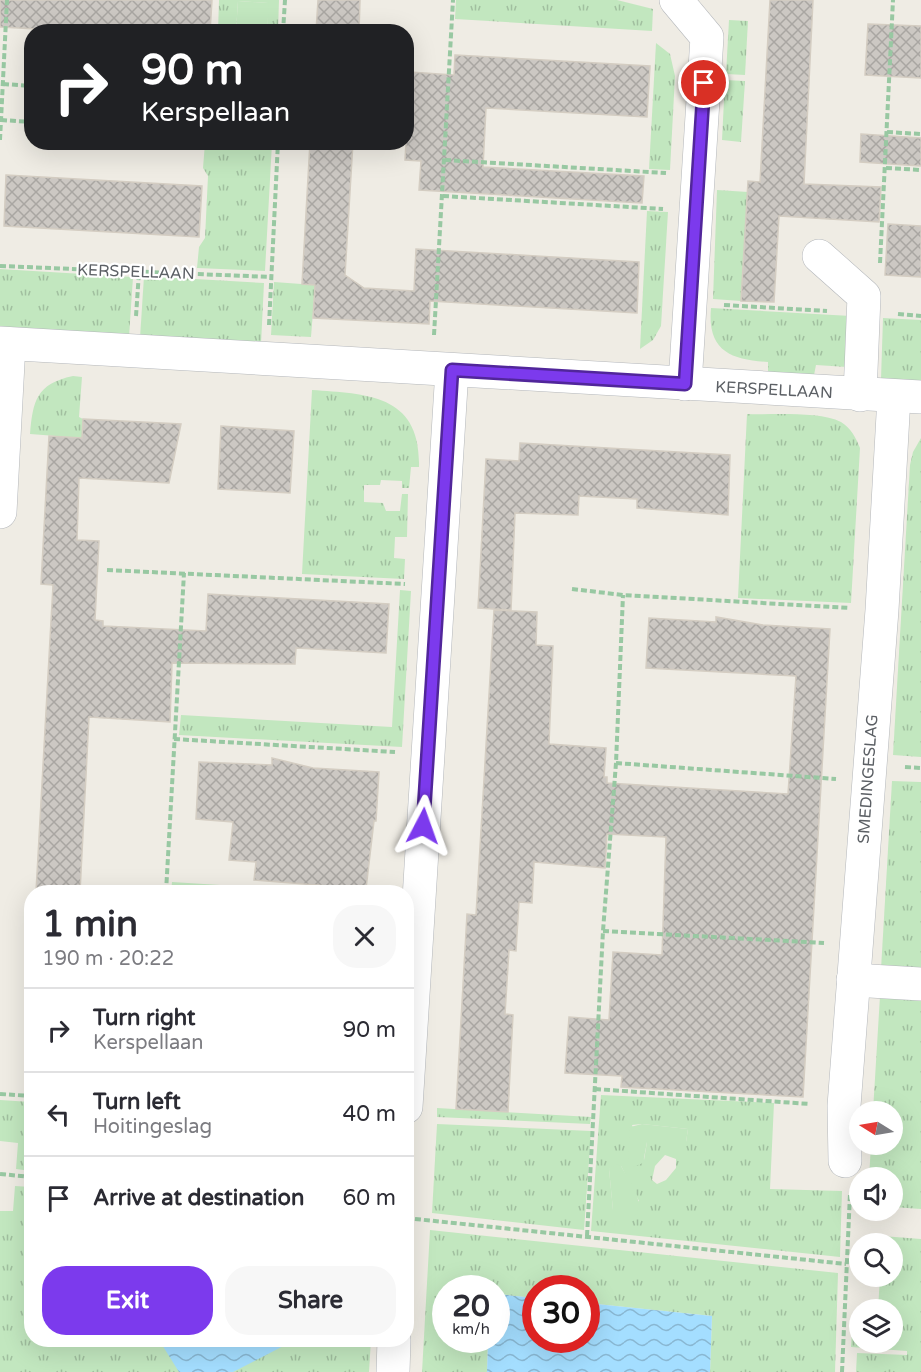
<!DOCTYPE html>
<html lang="en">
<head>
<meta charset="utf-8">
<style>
	body { margin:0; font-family:"Varela Round",sans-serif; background:#f7f7f7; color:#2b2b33; height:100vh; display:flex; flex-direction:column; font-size:22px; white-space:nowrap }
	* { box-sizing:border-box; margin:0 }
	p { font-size:20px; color:#7c7c81 }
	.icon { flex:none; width:33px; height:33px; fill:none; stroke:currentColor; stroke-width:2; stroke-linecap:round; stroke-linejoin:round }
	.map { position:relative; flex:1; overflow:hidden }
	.panel { position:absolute; left:24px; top:885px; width:390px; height:462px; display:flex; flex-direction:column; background:#fff; border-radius:24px; box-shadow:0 6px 24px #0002 }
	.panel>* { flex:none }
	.top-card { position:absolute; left:24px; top:24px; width:390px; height:126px; border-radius:24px; box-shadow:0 6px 24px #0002; background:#202124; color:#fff; overflow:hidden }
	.needle { width:39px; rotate:281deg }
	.tools { position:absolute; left:849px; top:1101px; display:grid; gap:12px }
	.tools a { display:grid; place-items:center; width:54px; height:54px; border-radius:50%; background:#fff; box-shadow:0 6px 24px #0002; font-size:30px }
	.speed { position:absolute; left:432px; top:1275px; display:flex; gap:12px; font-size:30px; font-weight:700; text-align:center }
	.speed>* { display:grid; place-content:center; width:78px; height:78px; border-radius:50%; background:#fff; box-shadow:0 6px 24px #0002; line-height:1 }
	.speed small { font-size:15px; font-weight:400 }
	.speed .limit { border:9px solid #d22; background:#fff; color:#111 }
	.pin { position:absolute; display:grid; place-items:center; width:51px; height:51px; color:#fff; margin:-26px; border:3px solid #fff; border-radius:50%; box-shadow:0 2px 6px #0007 }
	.me { position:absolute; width:66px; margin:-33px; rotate:4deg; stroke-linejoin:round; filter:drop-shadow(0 0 4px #0008) }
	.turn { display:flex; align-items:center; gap:21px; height:126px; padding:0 18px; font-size:27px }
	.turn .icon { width:78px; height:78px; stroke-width:2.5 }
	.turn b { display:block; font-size:42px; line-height:51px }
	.round { display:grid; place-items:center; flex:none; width:63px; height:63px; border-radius:24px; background:#f7f7f7 }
	.overview { display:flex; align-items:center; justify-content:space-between; height:102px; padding:0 18px }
	h1 { font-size:36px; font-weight:800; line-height:45px }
	.primary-button { display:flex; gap:12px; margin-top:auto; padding:12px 18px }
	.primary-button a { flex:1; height:69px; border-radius:24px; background:#7c3aed; color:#fff; font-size:24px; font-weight:800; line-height:69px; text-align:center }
	.primary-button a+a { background:#f7f7f7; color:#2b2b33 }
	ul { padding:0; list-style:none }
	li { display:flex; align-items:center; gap:18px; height:84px; padding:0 18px; border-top:2px solid #e1e1e2 }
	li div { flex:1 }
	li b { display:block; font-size:22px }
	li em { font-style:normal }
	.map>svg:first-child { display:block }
	.grass { fill:url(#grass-tufts); fill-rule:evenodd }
	.park { fill:#c2e7bf }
	.water { fill:url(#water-waves) }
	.building { fill:url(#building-cross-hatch); stroke:#d4cdc2; stroke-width:1.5 }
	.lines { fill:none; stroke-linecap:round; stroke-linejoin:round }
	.minor-casing { stroke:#b4b7bb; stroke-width:34 }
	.path { stroke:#98c8a2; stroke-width:4; stroke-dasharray:6 3; stroke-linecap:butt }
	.minor { stroke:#fff; stroke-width:33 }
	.route-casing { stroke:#51269a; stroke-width:15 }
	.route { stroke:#7c3aed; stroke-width:10 }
	.labels { text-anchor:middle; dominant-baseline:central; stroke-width:4.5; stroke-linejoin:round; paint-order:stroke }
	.street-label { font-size:16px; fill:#5c6065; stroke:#fff }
</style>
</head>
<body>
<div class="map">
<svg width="921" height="1372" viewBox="0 0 921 1372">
	<defs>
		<pattern id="grass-tufts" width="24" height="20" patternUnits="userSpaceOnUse" patternTransform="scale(1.5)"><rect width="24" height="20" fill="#c2e7bf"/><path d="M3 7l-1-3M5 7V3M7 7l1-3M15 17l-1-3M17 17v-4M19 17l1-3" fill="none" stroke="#a1bf9f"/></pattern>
		<pattern id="water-waves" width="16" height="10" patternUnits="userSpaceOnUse" patternTransform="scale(1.5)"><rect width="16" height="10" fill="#a4deff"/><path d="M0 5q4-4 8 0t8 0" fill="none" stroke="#89b7d2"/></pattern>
		<pattern id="building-cross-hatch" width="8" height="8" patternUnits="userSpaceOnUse" patternTransform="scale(1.5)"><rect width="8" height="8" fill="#ccc8c3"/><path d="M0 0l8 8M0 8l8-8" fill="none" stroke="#a9a6a2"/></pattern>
	</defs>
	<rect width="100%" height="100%" fill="#efece4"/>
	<!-- grass -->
	<g class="grass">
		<path d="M219,0H279L278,31H267L268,3L238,1L236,31L218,32Z"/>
		<path d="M456,0H617L653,9L652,31L455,19Z"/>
		<path d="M729,20L748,21L745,75L726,74Z"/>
		<path d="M656,43L670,54L675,76L670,170L649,169Z"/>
		<path d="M725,80L745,81L741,142L722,140Z"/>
		<path d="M205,143H272L265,271L197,268L199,247L205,238L208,176L203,168Z"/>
		<path d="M717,190L748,192L741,301L713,299Z"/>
		<path d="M647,211L668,212L661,326L653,340L640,349Z"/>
		<path d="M0,269L133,277L129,337L0,330Z"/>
		<path d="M144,276L264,283L261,344L140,338Z"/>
		<path d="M274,282L315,285L311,337L271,335Z"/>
		<path d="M711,308L851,316L847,367L816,365L814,375L768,373V362C731,360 707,351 711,308Z"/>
		<path d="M883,318L921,320V381L881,379Z"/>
		<path d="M73,376L82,377L79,417L83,419L82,438L30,434C33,401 36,384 73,376Z"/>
		<path d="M312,390C367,394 421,394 419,467H411L409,488H402V481L381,480L380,485H364V502L383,503L386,511H400L402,494H408L407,537H395L394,558L405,559L404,579L302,574Z"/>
		<path d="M747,414C772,415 819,411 841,422C851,428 856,438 860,448L851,603L738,598Z"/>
		<path d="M921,438V757L893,755L910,465L913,452Z"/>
		<path d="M400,590L411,591L402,747L179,735L181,715L392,727Z"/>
		<path d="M892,781L921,782V974L881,969Z"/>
		<path d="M172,882L252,887L253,890L294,892H171Z"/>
		<path d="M880,996L921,1001V1209L893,1207L892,1178H869L871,1145L892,1144V1112L873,1111Z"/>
		<path d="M601,1095L774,1103L770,1189L842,1191L840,1257L591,1231ZM642,1124L688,1129L686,1142H647L644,1160L632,1125ZM665,1155L676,1159V1168L666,1180L657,1184L652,1180L655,1166ZM621,1166L639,1201L613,1210L609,1169Z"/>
		<path d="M0,1100L31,1102V1171L16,1169L18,1143L0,1141Z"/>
		<path d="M437,1108L591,1117L590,1124L437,1117Z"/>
		<path d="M437,1124L591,1131L584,1230L432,1213Z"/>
		<path d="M15,1186L31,1187L32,1340H371L369,1372H0V1211H13Z"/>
		<path d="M430,1230L838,1273L835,1372H710L712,1316L587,1303L586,1288H536L535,1298L497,1294L496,1288H446V1340H488L487,1372H422Z"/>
		<path d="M882,1236L921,1239V1372H856L857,1353L907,1355V1351L851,1347L852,1330H859L860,1342H892V1310L878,1309L880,1277L892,1276V1244L881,1243Z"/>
	</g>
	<!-- park -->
	<g class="park">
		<path d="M238,1L269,3L267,31H236Z"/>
		<path d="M642,1124L688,1129L686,1142H647L643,1163L633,1167L628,1162L630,1127Z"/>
		<path d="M616,1164L621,1166C629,1181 649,1205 632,1218H621L613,1210L609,1169Z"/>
	</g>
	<!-- water -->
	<g class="water">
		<path d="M497,1294L535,1298L536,1340H586L587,1303L712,1316L710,1372H487L488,1340H496Z"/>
		<path d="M159,1340H295L233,1372H179Z"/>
	</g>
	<!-- building -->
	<g class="building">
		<path d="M0,0H212L210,32H91L0,27Z"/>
		<path d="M318,0H360L359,32H316Z"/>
		<path d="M770,0H813L804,184L881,187L879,222L779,216L774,302L741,301L748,181L760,182Z"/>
		<path d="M868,24L921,26V78L865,75Z"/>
		<path d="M455,55L650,66L647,117L486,108L483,167L644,176L642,203L419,190L421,161L405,160L410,72L454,75Z"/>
		<path d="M861,134L921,138V166L860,162Z"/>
		<path d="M310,142H353L345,275L364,288L414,291L416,249L639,262L637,313L430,301L429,324L313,318L315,285L302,284Z"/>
		<path d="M6,175L202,186L199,237L4,226Z"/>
		<path d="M888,224L921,226V277L885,275Z"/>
		<path d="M83,419L181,424L169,483L79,478L77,540L99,541L95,620L103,621V626L206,631L208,594L389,604L386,653L296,648L295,664L172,663L170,722L89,717L80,892H36L53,585L41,584L49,436L82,438Z"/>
		<path d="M221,426L294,431L290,493L218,489Z"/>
		<path d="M520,443L730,455L728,515L637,508V499L579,496L578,515L515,513L511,610L478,608L486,459L519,461Z"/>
		<path d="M494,610L537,612L536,645L553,646L549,744L606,748L604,777H607V783L788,794L796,676L646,668L649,618L716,622V617L763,625L830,629L803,1097L621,1087L622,1076L565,1073L569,1017L609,1020L613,952L662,955L666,837L607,834L605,868L534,862L532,903L519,902L516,951L509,950L505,1014L513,1015L508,1112L456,1109L467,914L476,915Z"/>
		<path d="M272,758L313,768L379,772L376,821H374L366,889L254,880L256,862L229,860L233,822L196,819L199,762L272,765Z"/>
	</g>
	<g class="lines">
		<defs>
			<g id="minor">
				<path d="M676,0L707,37L685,384"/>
				<path d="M819,256L864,296L860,395"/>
				<path d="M0,343L921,397"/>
				<path d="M0,512L9,344"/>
				<path d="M853,980L921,984"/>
				<path d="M406,1107L452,370"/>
				<path d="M845,1161L844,1106L882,610L894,397"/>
				<path d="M393,1372L394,1340"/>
			</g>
		</defs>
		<!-- minor casing -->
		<use href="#minor" class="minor-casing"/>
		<!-- path -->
		<g class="path">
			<path d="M283,32L285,0"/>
			<path d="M3,84L32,86"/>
			<path d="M1,120L32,122"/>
			<path d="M887,132L921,134"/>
			<path d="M0,140L7,0"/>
			<path d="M445,160L666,173"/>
			<path d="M886,168L921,170"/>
			<path d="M443,196L663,209"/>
			<path d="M880,263L893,0"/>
			<path d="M0,266L271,277"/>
			<path d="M724,305L827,311"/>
			<path d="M898,314L921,316"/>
			<path d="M136,316L139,272"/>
			<path d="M269,325L278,142"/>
			<path d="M434,335L453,0"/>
			<path d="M107,570L405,584"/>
			<path d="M572,589L623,595L850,608"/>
			<path d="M174,739L395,752"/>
			<path d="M616,763L836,779"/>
			<path d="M905,767L921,768"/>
			<path d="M166,892L184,573"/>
			<path d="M603,931L824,943"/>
			<path d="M595,1089L810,1104"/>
			<path d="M0,1094L32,1096"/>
			<path d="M0,1174L32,1177"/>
			<path d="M406,1218L846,1264"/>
			<path d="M587,1236L603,931L616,763L623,595"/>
			<path d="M842,1372L850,1194"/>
		</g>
		<!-- minor -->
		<use href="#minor" class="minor"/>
	</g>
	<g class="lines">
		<defs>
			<path id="route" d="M423,826L452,370L685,384L704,83"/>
		</defs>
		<!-- route casing -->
		<use href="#route" class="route-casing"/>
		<!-- route -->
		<use href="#route" class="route"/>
	</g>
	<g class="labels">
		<!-- street labels -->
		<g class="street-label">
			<text transform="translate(136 272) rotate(2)">KERSPELLAAN</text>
			<text transform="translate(774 390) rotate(3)">KERSPELLAAN</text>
			<text transform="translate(868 779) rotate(-86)">SMEDINGESLAG</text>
		</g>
	</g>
</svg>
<div class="tools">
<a><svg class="needle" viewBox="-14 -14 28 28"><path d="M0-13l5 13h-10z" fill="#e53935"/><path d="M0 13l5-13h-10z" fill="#7c7c81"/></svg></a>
<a><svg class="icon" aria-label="sound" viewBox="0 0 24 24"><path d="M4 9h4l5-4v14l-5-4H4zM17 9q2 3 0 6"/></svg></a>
<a><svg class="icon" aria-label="search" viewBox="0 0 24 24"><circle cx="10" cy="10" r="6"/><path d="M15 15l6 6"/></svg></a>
<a><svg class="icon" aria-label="layers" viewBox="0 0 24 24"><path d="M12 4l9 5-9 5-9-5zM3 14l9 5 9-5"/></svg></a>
</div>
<div class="speed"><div>20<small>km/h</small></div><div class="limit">30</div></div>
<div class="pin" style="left:704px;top:83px;background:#d93025"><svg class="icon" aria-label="arrive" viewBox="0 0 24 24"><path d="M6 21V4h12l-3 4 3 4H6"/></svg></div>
<svg class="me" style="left:423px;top:826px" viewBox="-20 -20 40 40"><path d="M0-17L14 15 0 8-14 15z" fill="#7c3aed" stroke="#fff" stroke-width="4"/></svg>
<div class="top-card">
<div class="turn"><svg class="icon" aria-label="right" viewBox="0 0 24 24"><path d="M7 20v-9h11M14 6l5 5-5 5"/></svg><div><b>90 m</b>Kerspellaan</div></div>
</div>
<section class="panel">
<div class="overview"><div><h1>1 min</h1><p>190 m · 20:22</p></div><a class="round"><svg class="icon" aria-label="close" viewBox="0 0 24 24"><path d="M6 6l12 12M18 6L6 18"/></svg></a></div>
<ul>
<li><svg class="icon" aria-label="right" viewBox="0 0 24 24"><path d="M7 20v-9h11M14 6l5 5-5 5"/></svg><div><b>Turn right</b><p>Kerspellaan</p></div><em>90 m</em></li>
<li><svg class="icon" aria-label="left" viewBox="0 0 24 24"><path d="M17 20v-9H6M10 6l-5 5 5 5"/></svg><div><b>Turn left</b><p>Hoitingeslag</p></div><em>40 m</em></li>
<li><svg class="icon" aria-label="arrive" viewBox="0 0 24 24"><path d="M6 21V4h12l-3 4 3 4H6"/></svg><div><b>Arrive at destination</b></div><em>60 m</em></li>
</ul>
<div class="primary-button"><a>Exit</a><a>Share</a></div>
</section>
</div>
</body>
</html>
